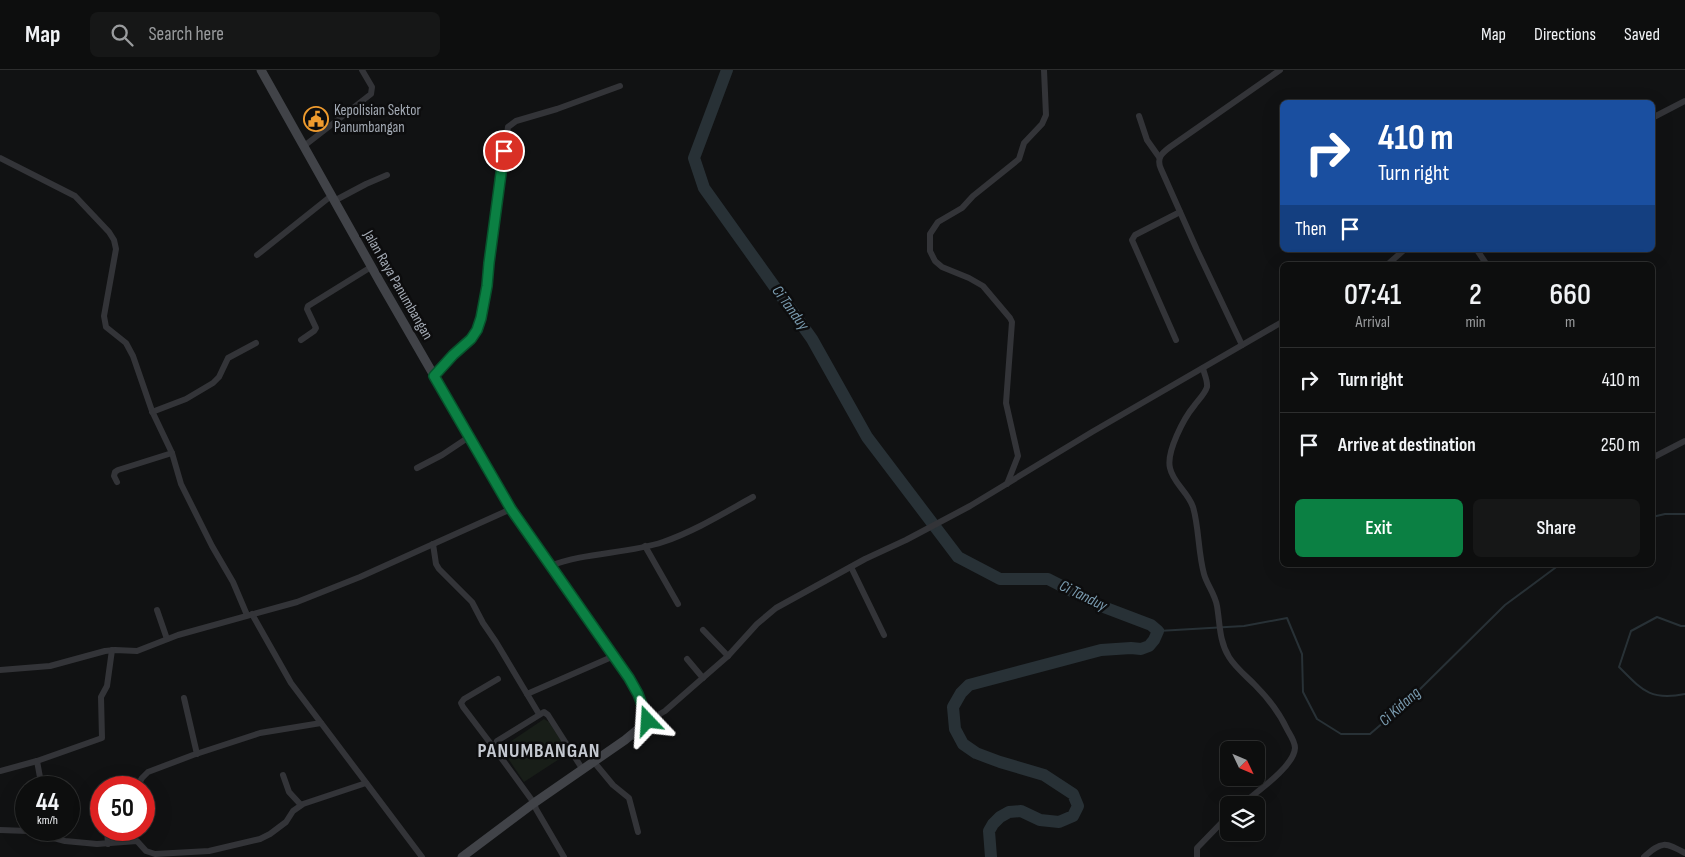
<!DOCTYPE html>
<html lang="en">
<head>
<meta charset="utf-8">
<style>
	body { margin:0; font-family:"Sofia Sans Condensed",sans-serif; background:#161717; color:#f1f3f6; height:100vh; display:flex; flex-direction:column; font-size:19px; white-space:nowrap }
	* { box-sizing:border-box; margin:0 }
	p { font-size:16px; color:#9a9c9e }
	.icon { flex:none; width:28px; height:28px; fill:none; stroke:currentColor; stroke-width:2; stroke-linecap:round; stroke-linejoin:round }
	.map { position:relative; flex:1; overflow:hidden }
	.panel { position:absolute; left:1280px; top:192px; width:375px; height:305px; display:flex; flex-direction:column; background:#0d0e0e; border-radius:8px; box-shadow:0 5px 20px #0002,0 0 0 1px #2d2e2e }
	.panel>* { flex:none }
	.guide { position:absolute; left:1280px; top:30px; width:375px; height:152px; border-radius:8px; box-shadow:0 5px 20px #0002,0 0 0 1px #2d2e2e; background:#1a4fa0; color:#fff; overflow:hidden }
	.needle { width:32px; rotate:134deg }
	.controls { position:absolute; left:1220px; top:671px; display:grid; gap:10px }
	.controls a { display:grid; place-items:center; width:45px; height:45px; border-radius:8px; background:#0d0e0e; box-shadow:0 5px 20px #0002,0 0 0 1px #2d2e2e; font-size:25px }
	.speed { position:absolute; left:15px; top:706px; display:flex; gap:10px; font-size:25px; font-weight:700; text-align:center }
	.speed>* { display:grid; place-content:center; width:65px; height:65px; border-radius:50%; background:#0d0e0e; box-shadow:0 5px 20px #0002,0 0 0 1px #2d2e2e; line-height:1 }
	.speed small { font-size:12px; font-weight:400 }
	.speed .limit { border:8px solid #d22; background:#fff; color:#111 }
	.pin { position:absolute; display:grid; place-items:center; width:42px; height:42px; color:#fff; margin:-21px; border:2px solid #fff; border-radius:50%; box-shadow:0 1px 5px #0007 }
	.me { position:absolute; width:55px; margin:-28px; rotate:340deg; stroke-linejoin:round; filter:drop-shadow(0 0 4px #0008) }
	.turn { display:flex; align-items:center; gap:18px; height:105px; padding:0 15px; font-size:22px }
	.turn .icon { width:65px; height:65px; stroke-width:2.5 }
	.turn b { display:block; font-size:35px; line-height:42px }
	.then { display:flex; align-items:center; height:48px; padding:0 15px; background:#0003; gap:10px; font-size:19px }
	.eta { display:flex; justify-content:space-evenly; align-items:center; height:85px; text-align:center }
	.eta b { font-size:30px; font-weight:600; line-height:35px }
	.action { display:flex; gap:10px; margin-top:auto; padding:10px 15px }
	.action a { flex:1; height:58px; border-radius:8px; background:#0b8043; color:#fff; font-size:20px; font-weight:600; line-height:58px; text-align:center }
	.action a+a { background:#161717; color:#f1f3f6 }
	ul { padding:0; list-style:none }
	li { display:flex; align-items:center; gap:15px; height:65px; padding:0 15px; border-top:1px solid #2d2e2e }
	li div { flex:1 }
	li b { display:block; font-size:19px }
	li em { font-style:normal }
	header { display:flex; align-items:center; gap:30px; box-sizing:border-box; height:70px; padding:0 25px; background:#0d0e0e; border-bottom:1px solid #2d2e2e }
	header strong { font-size:24px }
	nav { display:flex; gap:28px; margin-inline-start:auto; font-size:18px }
	.search { width:350px; height:45px; background:#161717; display:flex; align-items:center; gap:12px; box-sizing:border-box; padding:0 18px; border-radius:8px; color:#9a9c9e; font-size:19px }
	.map>svg:first-child { display:block }
	.green { fill:#181e18 }
	.lines { fill:none; stroke-linecap:round; stroke-linejoin:round }
	.stream { stroke:#283136; stroke-width:2 }
	.river { stroke:#283136; stroke-width:12 }
	.street { stroke:#333438; stroke-width:6 }
	.secondary { stroke:#414348; stroke-width:9 }
	.route-casing { stroke:#07532c; stroke-width:12 }
	.route { stroke:#0b8043; stroke-width:9 }
	.labels { text-anchor:middle; dominant-baseline:central; stroke-width:5; stroke-linejoin:round; paint-order:stroke }
	.poi-label { font-size:15px; fill:#a3aab4; stroke:#0d0d0e; text-anchor:start }
	.street-label { font-size:15px; fill:#a3aab4; stroke:#0d0d0e }
	.water-label { font-size:16px; font-style:italic; fill:#7a9baf; stroke:#0d0d0e }
	.district-label { font-size:20px; font-weight:bold; letter-spacing:1px; fill:#c4c8d0; stroke:#0d0d0e }
</style>
</head>
<body>
<header>
<strong>Map</strong>
<div class="search"><svg class="icon" aria-label="search" viewBox="0 0 24 24"><circle cx="10" cy="10" r="6"/><path d="M15 15l6 6"/></svg>Search here</div>
<nav><a>Map</a><a>Directions</a><a>Saved</a></nav>
</header>
<div class="map">
<svg width="1685" height="787" viewBox="0 0 1685 787">
	<rect width="100%" height="100%" fill="#111213"/>
	<!-- green -->
	<path class="green" d="M544,649L549,652L568,681L567,684L524,712L501,678Z"/>
	<g class="lines">
		<!-- stream -->
		<g class="stream">
			<path d="M1652,447L1665,444H1685"/>
			<path d="M1685,556H1681L1657,547L1631,561L1619,597C1642,620 1650,631 1685,624"/>
			<path d="M1158,561L1244,556L1287,548L1302,584L1303,622L1317,649L1341,664H1370L1406,633L1505,535L1559,495"/>
		</g>
		<!-- river -->
		<path class="river" d="M727,0L694,88L704,118L812,269L867,367L958,487L1000,509H1048L1101,536L1151,555L1158,561L1154,570L1149,576L1141,579L1131,578L1101,580L969,615L961,623L953,637L955,659L963,674L976,683L1000,692L1044,705L1073,724L1078,736L1073,746L1059,752L1040,750L1021,741L1009,742L1000,747L993,754L989,761L991,787"/>
		<!-- street -->
		<g class="street">
			<path d="M1139,46L1147,70L1159,87"/>
			<path d="M1652,48L1685,31"/>
			<path d="M304,76L371,24L372,17L362,0"/>
			<path d="M0,88L75,126L109,162L114,170L116,179L104,246L106,257L126,273L133,286L152,341L172,383L181,414L212,476L233,512L247,545"/>
			<path d="M334,131L366,114L387,105"/>
			<path d="M1477,180L1487,195"/>
			<path d="M257,185L331,126"/>
			<path d="M1387,195L1404,180"/>
			<path d="M301,270L314,261L316,258L307,239L308,236L371,197"/>
			<path d="M1176,270L1132,170L1135,165L1180,142"/>
			<path d="M1242,275L1197,180L1161,99C1156,88 1162,83 1170,77L1280,0"/>
			<path d="M1203,298C1204,304 1208,311 1207,317C1205,324 1198,330 1194,336C1184,348 1166,382 1170,398C1173,413 1188,422 1193,437C1199,457 1198,482 1204,504C1207,515 1215,524 1217,536C1220,553 1219,571 1229,587C1235,597 1246,606 1255,615C1268,628 1280,644 1288,661C1291,666 1295,672 1295,678C1294,697 1255,723 1241,735"/>
			<path d="M434,306L445,293L471,269L477,260L481,248L487,216L489,193L508,57L516,51L557,39L620,16"/>
			<path d="M152,342L186,329L213,313L219,307L228,288L256,273"/>
			<path d="M1652,388L1685,371"/>
			<path d="M417,398L442,385L469,367"/>
			<path d="M117,412L114,406L115,402L118,400L172,383"/>
			<path d="M1007,414L1018,386L1006,333L1012,252L1010,248L983,216L969,208L942,197L935,191L930,181V164L938,152L962,138L973,126L1019,89L1024,73L1042,54L1046,45L1044,0"/>
			<path d="M433,474L436,494L439,499L472,532L483,553L496,572L539,644"/>
			<path d="M645,476L678,534"/>
			<path d="M550,496C586,482 627,484 663,472C695,461 724,443 753,427"/>
			<path d="M851,497L884,565"/>
			<path d="M157,540L167,569"/>
			<path d="M252,544L291,613L422,787"/>
			<path d="M703,560L728,586"/>
			<path d="M687,589L703,608"/>
			<path d="M0,600L50,596L105,581L115,580L137,581L178,565L297,532L360,507L511,439"/>
			<path d="M527,624L614,586"/>
			<path d="M184,628L197,684"/>
			<path d="M648,651L665,641L697,613L728,586L757,554L776,538L865,489L906,470L970,436L1092,362L1282,252"/>
			<path d="M494,678L463,637L461,633L464,629L498,609"/>
			<path d="M37,691L42,718"/>
			<path d="M594,692L613,715L629,728L638,762"/>
			<path d="M0,701L37,691L102,668L101,627L107,616L112,580"/>
			<path d="M283,705L289,722L301,735"/>
			<path d="M134,718L138,715L142,708L148,702L193,685L260,663L321,653"/>
			<path d="M0,760L28,761L65,771L97,774L137,771L146,781L155,784L209,781L260,769L270,764L286,752L293,741L303,734L366,713"/>
			<path d="M107,760L108,774"/>
			<path d="M564,787L536,739L534,733L494,678L497,671L544,642L548,645L583,700"/>
			<path d="M1197,787V778L1229,745"/>
			<path d="M1644,787C1662,771 1665,772 1685,783"/>
		</g>
		<!-- secondary -->
		<path class="secondary" d="M261,0L380,212L511,439L629,608L638,624L648,651L625,670L534,733L462,787"/>
	</g>
	<g class="lines">
		<defs>
			<path id="route" d="M504,81L489,193L487,216L481,248L477,260L471,269L453,285L434,306L511,439L629,608L638,624L648,651"/>
		</defs>
		<!-- route casing -->
		<use href="#route" class="route-casing"/>
		<!-- route -->
		<use href="#route" class="route"/>
	</g>
	<!-- icons -->
	<defs>
		<symbol id="civic-ring" viewBox="-11 -11 22 22"><circle r="9.5" fill="#0d0d0e" stroke="#ef9b2e" stroke-width="1.5"/><path d="M-.6-6.5H3V-4.5H.6V-3L4-1V1h2V6H-6V1h2V-1L-.6-3ZM-1.2 2.5V6h2.4V2.5Z" fill="#ef9b2e"/></symbol>
	</defs>
	<g fill-rule="evenodd">
		<use href="#civic-ring" x="302" y="35" width="28" height="28"/>
	</g>
	<g class="labels">
		<!-- poi labels -->
		<g class="poi-label">
			<text x="334" y="40">Kepolisian Sektor<tspan x="334" dy="17">Panumbangan</tspan></text>
		</g>
		<!-- street labels -->
		<g class="street-label">
			<text transform="translate(398 215) rotate(60)">Jalan Raya Panumbangan</text>
		</g>
		<!-- water labels -->
		<g class="water-label">
			<text transform="translate(790 238) rotate(54)">Ci Tanduy</text>
			<text transform="translate(1083 526) rotate(26)">Ci Tanduy</text>
			<text transform="translate(1400 637) rotate(-42)">Ci Kidang</text>
		</g>
		<!-- district labels -->
		<g class="district-label">
			<text x="539" y="681">PANUMBANGAN</text>
		</g>
	</g>
</svg>
<div class="controls">
<a><svg class="needle" viewBox="-14 -14 28 28"><path d="M0-13l5 13h-10z" fill="#e53935"/><path d="M0 13l5-13h-10z" fill="#9a9c9e"/></svg></a>
<a><svg class="icon" aria-label="layers" viewBox="0 0 24 24"><path d="M12 4l9 5-9 5-9-5zM3 14l9 5 9-5"/></svg></a>
</div>
<div class="speed"><div>44<small>km/h</small></div><div class="limit">50</div></div>
<div class="pin" style="left:504px;top:81px;background:#d93025"><svg class="icon" aria-label="arrive" viewBox="0 0 24 24"><path d="M6 21V4h12l-3 4 3 4H6"/></svg></div>
<svg class="me" style="left:648px;top:651px" viewBox="-20 -20 40 40"><path d="M0-17L14 15 0 8-14 15z" fill="#0b8043" stroke="#fff" stroke-width="4"/></svg>
<div class="guide">
<div class="turn"><svg class="icon" aria-label="right" viewBox="0 0 24 24"><path d="M7 20v-9h11M14 6l5 5-5 5"/></svg><div><b>410 m</b>Turn right</div></div>
<div class="then">Then<svg class="icon" aria-label="arrive" viewBox="0 0 24 24"><path d="M6 21V4h12l-3 4 3 4H6"/></svg></div>
</div>
<section class="panel">
<div class="eta">
<div><b>07:41</b><p>Arrival</p></div>
<div><b>2</b><p>min</p></div>
<div><b>660</b><p>m</p></div>
</div>
<ul>
<li><svg class="icon" aria-label="right" viewBox="0 0 24 24"><path d="M7 20v-9h11M14 6l5 5-5 5"/></svg><div><b>Turn right</b></div><em>410 m</em></li>
<li><svg class="icon" aria-label="arrive" viewBox="0 0 24 24"><path d="M6 21V4h12l-3 4 3 4H6"/></svg><div><b>Arrive at destination</b></div><em>250 m</em></li>
</ul>
<div class="action"><a>Exit</a><a>Share</a></div>
</section>
</div>
</body>
</html>
